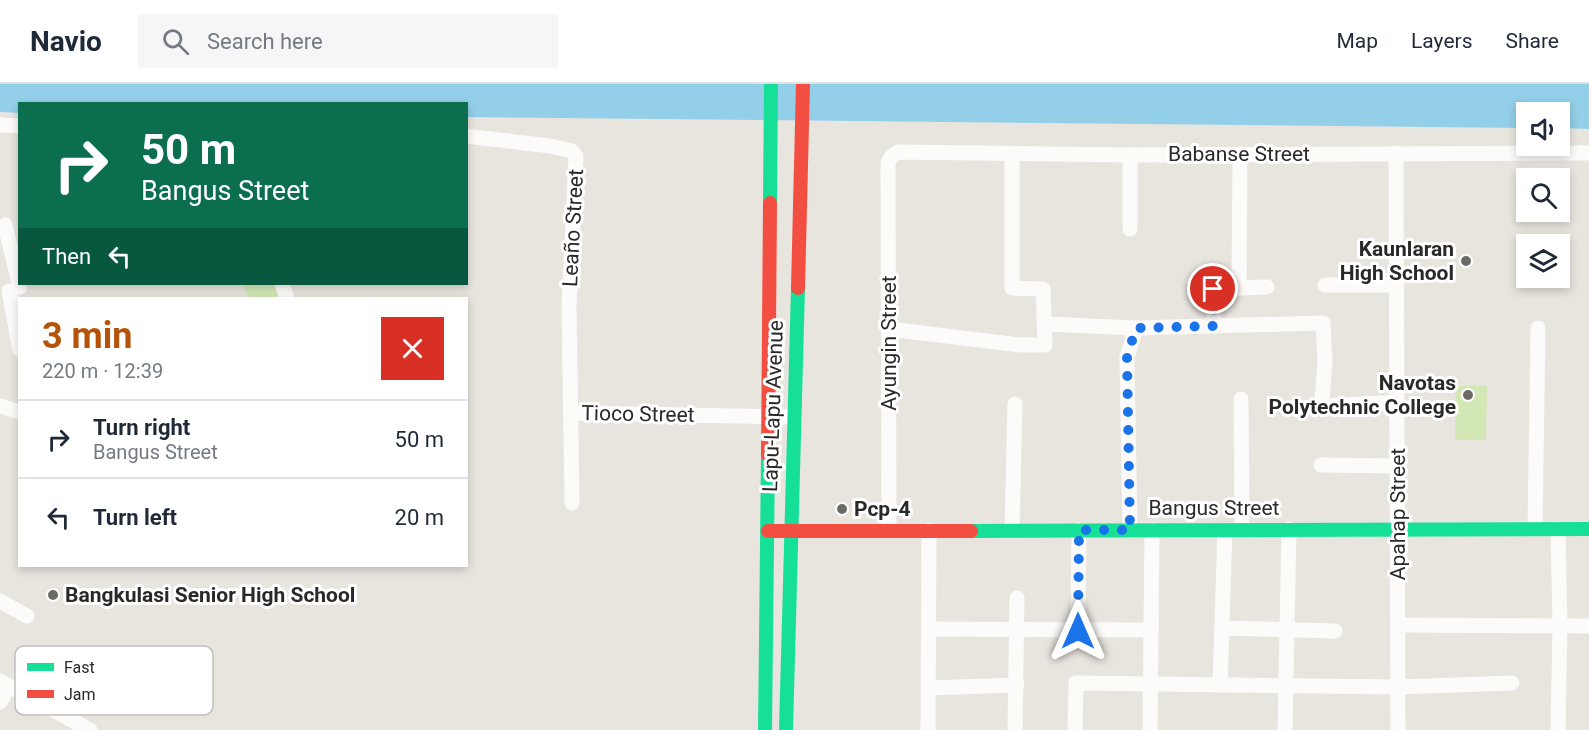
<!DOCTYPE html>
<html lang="en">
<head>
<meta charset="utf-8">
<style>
	body { margin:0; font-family:Roboto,sans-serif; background:#f6f6f7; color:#1f2937; height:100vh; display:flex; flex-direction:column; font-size:22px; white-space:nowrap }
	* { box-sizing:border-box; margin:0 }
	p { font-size:20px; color:#747a83 }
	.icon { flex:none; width:33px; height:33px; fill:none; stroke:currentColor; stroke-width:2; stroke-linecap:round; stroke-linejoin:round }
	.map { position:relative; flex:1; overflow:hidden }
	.drawer { position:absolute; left:18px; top:213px; width:450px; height:270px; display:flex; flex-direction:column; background:#fff; border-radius:0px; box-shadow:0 3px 9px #0003 }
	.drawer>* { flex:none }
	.top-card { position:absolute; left:18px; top:18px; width:450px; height:183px; border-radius:0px; box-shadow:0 3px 9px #0003; background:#0b6e4f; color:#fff; overflow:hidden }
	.tools { position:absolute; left:1516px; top:18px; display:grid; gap:12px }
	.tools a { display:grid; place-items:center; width:54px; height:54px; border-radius:0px; background:#fff; box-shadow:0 3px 9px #0003; font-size:30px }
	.pin { position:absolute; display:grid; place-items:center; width:51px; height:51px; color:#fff; margin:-26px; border:3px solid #fff; border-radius:50%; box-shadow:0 2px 6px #0007 }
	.me { position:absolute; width:66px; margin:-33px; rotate:0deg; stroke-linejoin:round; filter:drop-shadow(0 0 4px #0008) }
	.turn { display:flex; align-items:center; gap:21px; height:126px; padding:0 24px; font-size:27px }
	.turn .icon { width:78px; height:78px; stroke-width:2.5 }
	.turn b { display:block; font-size:42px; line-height:51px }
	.then { display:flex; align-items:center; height:57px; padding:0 24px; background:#0003; gap:12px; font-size:22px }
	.round { display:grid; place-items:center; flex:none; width:63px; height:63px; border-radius:0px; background:#f6f6f7 }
	.head { display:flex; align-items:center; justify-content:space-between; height:102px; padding:0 24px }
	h1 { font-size:36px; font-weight:700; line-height:45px; color:#b45309 }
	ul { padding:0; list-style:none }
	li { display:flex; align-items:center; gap:18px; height:78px; padding:0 24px; border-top:2px solid #e0e1e3 }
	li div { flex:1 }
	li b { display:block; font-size:22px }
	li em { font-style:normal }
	header { display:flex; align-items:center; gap:36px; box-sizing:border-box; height:84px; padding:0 30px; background:#fff; border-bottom:2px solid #e0e1e3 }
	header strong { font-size:28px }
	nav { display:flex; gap:33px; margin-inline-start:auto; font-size:21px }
	.search { width:420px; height:54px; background:#f6f6f7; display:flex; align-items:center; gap:15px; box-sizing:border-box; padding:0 21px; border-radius:0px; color:#747a83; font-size:22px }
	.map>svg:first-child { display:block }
	.pitch { fill:#d3e7b5 }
	.water { fill:#93cfe8 }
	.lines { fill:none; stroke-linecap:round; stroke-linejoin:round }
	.street { stroke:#fcfbfa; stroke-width:15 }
	.fast { stroke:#16e098; stroke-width:14 }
	.jam { stroke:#f24e42; stroke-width:14 }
	.route { stroke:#1a73e8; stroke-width:10; stroke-dasharray:0 18 }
	.poi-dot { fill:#6c6a68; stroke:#fff; stroke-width:2 }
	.labels { text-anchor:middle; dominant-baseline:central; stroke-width:6; stroke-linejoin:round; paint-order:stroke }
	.street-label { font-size:21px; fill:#292929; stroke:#fff }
	.poi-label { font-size:21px; font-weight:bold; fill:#292929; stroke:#fff; text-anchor:end }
	.key { fill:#fff; stroke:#bfbfbf; stroke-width:1.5 }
	.key-label { font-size:16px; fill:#292929 }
</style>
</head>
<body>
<header>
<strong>Navio</strong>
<div class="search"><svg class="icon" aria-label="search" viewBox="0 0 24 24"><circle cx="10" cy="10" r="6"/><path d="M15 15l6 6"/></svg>Search here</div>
<nav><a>Map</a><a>Layers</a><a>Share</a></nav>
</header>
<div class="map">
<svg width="1589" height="646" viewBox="0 0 1589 646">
	<rect width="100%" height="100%" fill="#e8e4de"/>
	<!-- pitch -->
	<g class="pitch">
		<path d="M252,200H276L281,214H248L244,202Z"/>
		<path d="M1456,302H1487L1486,356H1455Z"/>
	</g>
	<!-- water -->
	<path class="water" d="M0,0H1589V45L1560,44V28H1527V44L467,33L466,20H20L19,29L0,28Z"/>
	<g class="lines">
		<!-- street -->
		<g class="street">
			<path d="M0,41L20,42"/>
			<path d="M466,52L550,62L572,67L576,72L569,222L572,419"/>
			<path d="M1396,69L1398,646"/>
			<path d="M1130,71V145"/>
			<path d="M5,141L20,203"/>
			<path d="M282,200L287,214"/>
			<path d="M1325,201H1397"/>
			<path d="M1239,204L1240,70"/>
			<path d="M9,207L20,266"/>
			<path d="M1045,240L1136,244L1323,239L1325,277L1322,317L1327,322L1397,318"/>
			<path d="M1214,242L1213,205L1267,203"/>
			<path d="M889,245L1020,261H1045L1043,205L1012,204V70"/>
			<path d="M1241,315L1242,445"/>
			<path d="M0,322L20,328"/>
			<path d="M571,329L794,333"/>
			<path d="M1321,381L1397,382"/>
			<path d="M1535,445L1538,244"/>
			<path d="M889,446L888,79L891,73L898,68L1130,71L1589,69"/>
			<path d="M1012,446L1015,320"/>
			<path d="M1130,446L1127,273L1136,244"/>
			<path d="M0,517L27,532"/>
			<path d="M1398,541L1589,542"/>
			<path d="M1223,544L1335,547"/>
			<path d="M929,545L1151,546"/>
			<path d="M1078,547L1079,446"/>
			<path d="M0,597L90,646"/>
			<path d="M1220,601L1225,446"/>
			<path d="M928,604L1017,601"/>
			<path d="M0,618L9,602"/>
			<path d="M928,646L929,446"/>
			<path d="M1015,646L1017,514"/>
			<path d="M1075,646L1076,599L1398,603L1512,599"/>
			<path d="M1150,646L1152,446"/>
			<path d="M1285,646L1289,445"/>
			<path d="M1558,646L1560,543L1558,445"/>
		</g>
		<!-- fast -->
		<g class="fast">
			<path d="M770,119L771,0"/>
			<path d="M971,447L1589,445"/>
			<path d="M765,646L768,371"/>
			<path d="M786,646L798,204"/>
		</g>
		<!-- jam -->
		<g class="jam">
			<path d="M798,204L803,0"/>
			<path d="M768,371L770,119"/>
			<path d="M768,447H971"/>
		</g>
	</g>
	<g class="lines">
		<!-- route -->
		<path class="route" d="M1078,547L1079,446H1130L1127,273L1136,244L1214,242L1213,205"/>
	</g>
	<!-- markers -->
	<g class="poi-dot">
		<circle cx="1466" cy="177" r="6"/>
		<circle cx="1468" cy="311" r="6"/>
		<circle cx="842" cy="425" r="6"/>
		<circle cx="53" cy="511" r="6"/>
	</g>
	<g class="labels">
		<!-- street labels -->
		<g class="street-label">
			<text x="1239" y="70">Babanse Street</text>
			<text transform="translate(573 144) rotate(-87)">Leaño Street</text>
			<text transform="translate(889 259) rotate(-90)">Ayungin Street</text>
			<text transform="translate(773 322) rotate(-88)">Lapu-Lapu Avenue</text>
			<text transform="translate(638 330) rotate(1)">Tioco Street</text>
			<text x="1214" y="424">Bangus Street</text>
			<text transform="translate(1398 430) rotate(-90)">Apahap Street</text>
		</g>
		<!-- poi labels -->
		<g class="poi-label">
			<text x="1454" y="165">Kaunlaran<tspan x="1454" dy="24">High School</tspan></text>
			<text x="1456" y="299">Navotas<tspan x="1456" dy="24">Polytechnic College</tspan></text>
			<text x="854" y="425" text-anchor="start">Pcp-4</text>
			<text x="65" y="511" text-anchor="start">Bangkulasi Senior High School</text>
		</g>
	</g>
	<!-- legend -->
	<rect x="15" y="562" width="198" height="69" rx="9" class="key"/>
	<rect x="27" y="579" width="27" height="8" fill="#16e098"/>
	<rect x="27" y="606" width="27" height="8" fill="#f24e42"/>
	<g class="key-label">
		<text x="64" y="589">Fast</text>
		<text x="64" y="616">Jam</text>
	</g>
</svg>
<div class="tools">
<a><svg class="icon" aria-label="sound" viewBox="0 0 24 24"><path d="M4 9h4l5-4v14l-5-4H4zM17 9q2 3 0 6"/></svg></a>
<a><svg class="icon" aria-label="search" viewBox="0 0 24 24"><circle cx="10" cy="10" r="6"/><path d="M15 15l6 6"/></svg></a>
<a><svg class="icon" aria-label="layers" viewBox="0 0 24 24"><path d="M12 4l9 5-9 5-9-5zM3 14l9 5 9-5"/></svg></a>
</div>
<div class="pin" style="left:1213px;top:205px;background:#d93025"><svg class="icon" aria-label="arrive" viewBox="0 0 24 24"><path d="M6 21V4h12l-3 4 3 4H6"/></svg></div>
<svg class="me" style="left:1078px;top:547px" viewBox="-20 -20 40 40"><path d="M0-17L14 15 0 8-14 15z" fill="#1a73e8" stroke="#fff" stroke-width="4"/></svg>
<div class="top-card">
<div class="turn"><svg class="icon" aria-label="right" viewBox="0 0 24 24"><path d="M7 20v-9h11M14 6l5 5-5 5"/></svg><div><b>50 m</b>Bangus Street</div></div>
<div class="then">Then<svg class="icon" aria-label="left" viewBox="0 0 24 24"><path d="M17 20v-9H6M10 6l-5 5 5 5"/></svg></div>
</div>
<section class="drawer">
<div class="head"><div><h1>3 min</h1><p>220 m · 12:39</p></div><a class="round" style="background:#d93025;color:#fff"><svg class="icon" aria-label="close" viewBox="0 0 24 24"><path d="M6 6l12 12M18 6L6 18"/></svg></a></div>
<ul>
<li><svg class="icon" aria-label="right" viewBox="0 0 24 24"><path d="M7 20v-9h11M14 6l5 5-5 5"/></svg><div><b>Turn right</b><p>Bangus Street</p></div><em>50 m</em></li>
<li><svg class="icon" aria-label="left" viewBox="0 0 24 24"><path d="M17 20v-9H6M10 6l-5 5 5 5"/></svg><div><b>Turn left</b></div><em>20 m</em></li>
</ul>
</section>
</div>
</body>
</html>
